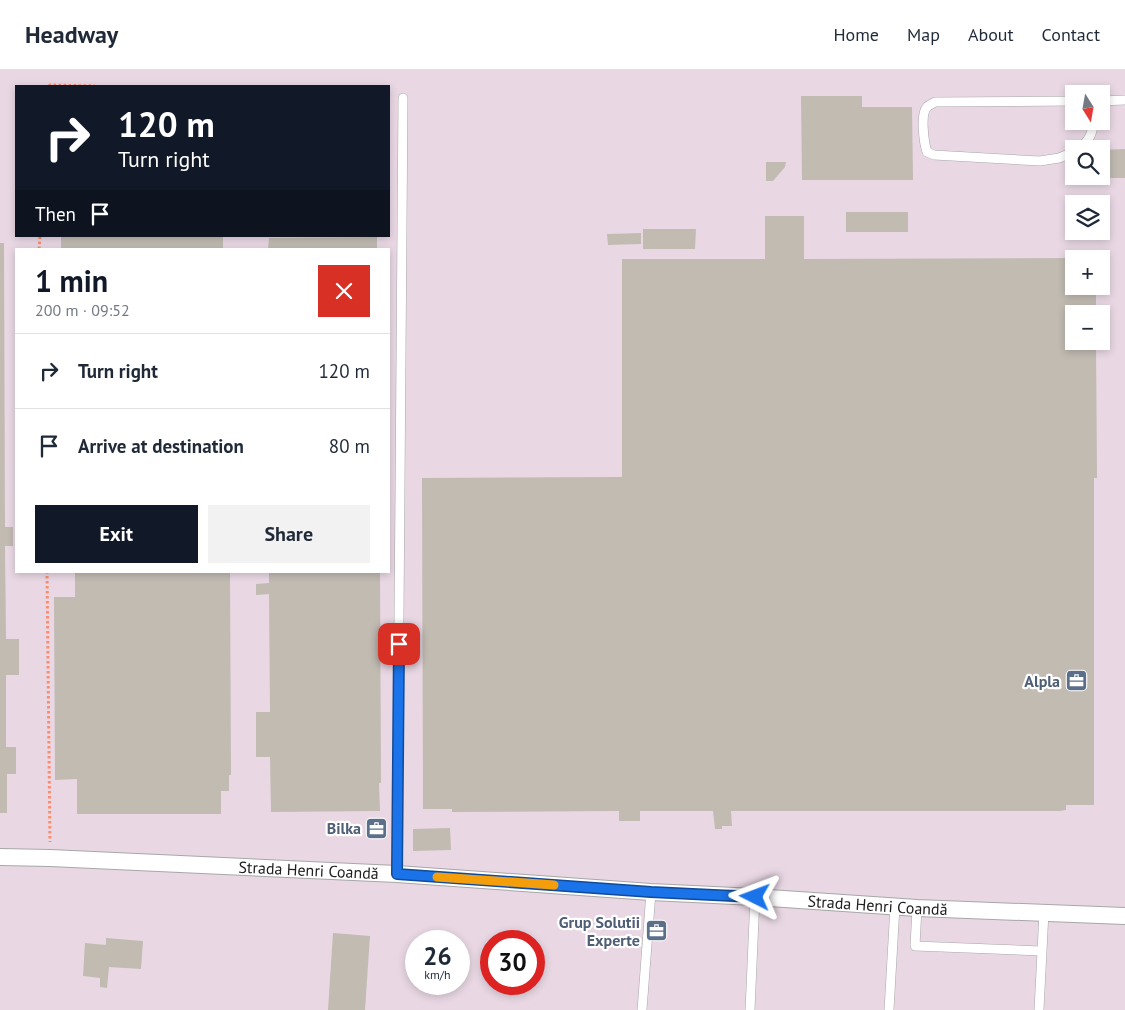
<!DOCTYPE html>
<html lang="en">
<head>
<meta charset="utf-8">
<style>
	body { margin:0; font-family:"PT Sans",sans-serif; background:#f2f2f3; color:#1f2937; height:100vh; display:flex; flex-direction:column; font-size:19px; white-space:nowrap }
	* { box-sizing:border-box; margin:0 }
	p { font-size:16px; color:#747a83 }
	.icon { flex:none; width:28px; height:28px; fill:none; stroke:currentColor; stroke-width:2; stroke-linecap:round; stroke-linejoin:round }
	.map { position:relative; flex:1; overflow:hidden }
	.drawer { position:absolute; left:15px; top:178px; width:375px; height:325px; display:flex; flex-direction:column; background:#fff; border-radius:0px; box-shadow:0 2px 8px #0003 }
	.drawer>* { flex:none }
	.guide { position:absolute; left:15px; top:15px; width:375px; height:152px; border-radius:0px; box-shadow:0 2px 8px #0003; background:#111827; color:#fff; overflow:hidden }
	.needle { width:32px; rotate:169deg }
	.controls { position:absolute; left:1065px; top:15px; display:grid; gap:10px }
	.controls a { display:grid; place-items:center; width:45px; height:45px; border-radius:0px; background:#fff; box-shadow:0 2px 8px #0003; font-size:25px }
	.speed { position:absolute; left:405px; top:860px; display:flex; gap:10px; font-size:25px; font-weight:700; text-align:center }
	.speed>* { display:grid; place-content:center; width:65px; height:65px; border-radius:50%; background:#fff; box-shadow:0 2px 8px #0003; line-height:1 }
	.speed small { font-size:12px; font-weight:400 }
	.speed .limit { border:8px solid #d22; background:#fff; color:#111 }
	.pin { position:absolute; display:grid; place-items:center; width:42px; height:42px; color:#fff; margin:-21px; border-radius:10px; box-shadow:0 2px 8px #0006 }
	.me { position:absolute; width:55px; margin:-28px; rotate:273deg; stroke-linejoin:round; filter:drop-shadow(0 0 4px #0008) }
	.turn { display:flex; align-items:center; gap:18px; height:105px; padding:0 20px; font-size:22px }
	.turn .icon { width:65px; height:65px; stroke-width:2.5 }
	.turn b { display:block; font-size:35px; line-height:42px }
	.then { display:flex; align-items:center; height:48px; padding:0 20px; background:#0003; gap:10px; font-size:19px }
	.round { display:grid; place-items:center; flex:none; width:52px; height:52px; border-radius:0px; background:#f2f2f3 }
	.summary { display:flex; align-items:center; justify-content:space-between; height:85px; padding:0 20px }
	h1 { font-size:30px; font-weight:800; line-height:38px; color:#111827 }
	.cta { display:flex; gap:10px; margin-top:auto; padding:10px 20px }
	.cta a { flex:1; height:58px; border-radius:0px; background:#111827; color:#fff; font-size:20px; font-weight:800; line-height:58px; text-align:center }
	.cta a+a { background:#f2f2f3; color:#1f2937 }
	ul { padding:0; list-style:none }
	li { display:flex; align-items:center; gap:15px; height:75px; padding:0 20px; border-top:1px solid #e0e1e3 }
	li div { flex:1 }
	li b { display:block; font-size:19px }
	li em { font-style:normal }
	header { display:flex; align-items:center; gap:30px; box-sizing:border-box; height:70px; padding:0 25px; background:#fff; border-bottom:1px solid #e0e1e3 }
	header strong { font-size:24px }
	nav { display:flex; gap:28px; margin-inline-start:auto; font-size:18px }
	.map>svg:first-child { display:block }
	.industrial { fill:#e9d8e4; fill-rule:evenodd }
	.building { fill:#c1bbb2 }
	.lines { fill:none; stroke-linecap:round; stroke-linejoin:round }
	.service-casing { stroke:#a7a7a7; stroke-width:10 }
	.minor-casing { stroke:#a7a7a7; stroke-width:18 }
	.path { stroke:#f98d6e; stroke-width:3; stroke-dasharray:2.5 2.5; stroke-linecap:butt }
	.service { stroke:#fff; stroke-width:9 }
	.minor { stroke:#fff; stroke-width:16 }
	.route-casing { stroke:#114b97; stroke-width:12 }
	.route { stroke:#1a73e8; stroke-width:9 }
	.slow { stroke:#f59e0b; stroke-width:9 }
	.labels { text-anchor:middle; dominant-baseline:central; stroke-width:4.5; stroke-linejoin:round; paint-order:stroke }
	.service-label { font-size:16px; font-weight:bold; fill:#4e5e75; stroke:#fff; text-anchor:end }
	.street-label { font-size:16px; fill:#202020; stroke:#fff }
</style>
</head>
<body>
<header>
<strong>Headway</strong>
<nav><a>Home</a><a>Map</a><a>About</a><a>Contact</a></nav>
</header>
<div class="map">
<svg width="1125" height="940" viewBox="0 0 1125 940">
	<rect width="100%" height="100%" fill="#f0eee6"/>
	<!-- industrial -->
	<path class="industrial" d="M0,0H1125V940H0ZM16,16H389V166H16ZM1074,24H1101V51H1074ZM1074,79H1101V106H1074ZM1074,134H1101V161H1074ZM16,179H389V501H16ZM1074,189H1101V216H1074ZM1074,244H1101V271H1074ZM416,871H459V914H416ZM491,871H534V914H491Z"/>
	<!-- building -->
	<g class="building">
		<path d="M801,26H862V37H912L913,110H802Z"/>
		<path d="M1125,79V108H1097V106H1101V80Z"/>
		<path d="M766,92H786L785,97L773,111H766Z"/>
		<rect x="846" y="142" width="62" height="20"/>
		<path d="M765,146H804V189L1074,188V216H1096V244H1074V271H1096L1097,408H1094V735H1066V740L1060,741H731L732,756H722V759H715L713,741H640V751H619V741L452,742V739H423L422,408L622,407V189H765Z"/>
		<path d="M643,159H696L695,179H643Z"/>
		<path d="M641,163V174L608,175L607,164Z"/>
		<rect x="61" y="166" width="162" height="13"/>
		<path d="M377,167V179H268L269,168Z"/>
		<path d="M0,173H4L5,457H13V476H5L6,569H19V605H6V677H16V704H7V743H0Z"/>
		<path d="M75,501H230L231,705H229V721H221V744H77V709L55,710L54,527H75Z"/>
		<path d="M269,501H380L381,713H379L380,741L271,742L270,687H256V642H270L269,524L256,525V514L269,513Z"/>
		<path d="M450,758L451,780L413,781V759Z"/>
		<path d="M333,863L370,866L365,940H328Z"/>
		<path d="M106,868L143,871L141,899L109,897L107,918L100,917V908L83,906L85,873L106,875Z"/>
	</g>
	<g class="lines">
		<defs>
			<g id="service">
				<path d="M1074,31L935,32C932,34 929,35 927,37C920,44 924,73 927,82L934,85L1040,91L1059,88L1074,82"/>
				<path d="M1101,31L1125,30"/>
				<path d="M1078,79C1089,71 1092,65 1094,51"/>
				<path d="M397,804L403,28"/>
				<path d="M917,838L915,876L1041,881"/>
				<path d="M642,940L651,822"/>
				<path d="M750,940L755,827"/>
				<path d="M889,940L895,836"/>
				<path d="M1039,940L1044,842"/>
			</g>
			<g id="minor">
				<path id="s1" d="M0,787L50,788L397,804L651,822L755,827L917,838L1125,846"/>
			</g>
		</defs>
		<!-- service casing -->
		<use href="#service" class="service-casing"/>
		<!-- minor casing -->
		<use href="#minor" class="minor-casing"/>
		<!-- path -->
		<g class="path">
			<path d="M49,16L50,15L95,16"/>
			<path d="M39,179L40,166"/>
			<path d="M47,501L50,772"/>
		</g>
		<!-- service -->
		<use href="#service" class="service"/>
		<!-- minor -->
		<use href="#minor" class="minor"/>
	</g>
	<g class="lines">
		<defs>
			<path id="route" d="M399,574L397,804L651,822L755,827"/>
		</defs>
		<!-- route casing -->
		<use href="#route" class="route-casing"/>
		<!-- route -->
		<use href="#route" class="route"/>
		<!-- slow -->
		<path class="slow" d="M437,807L554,815"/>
	</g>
	<!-- icons -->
	<defs>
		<symbol id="office-square" viewBox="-11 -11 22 22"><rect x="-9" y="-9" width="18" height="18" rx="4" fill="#5c6f8a" stroke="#fff"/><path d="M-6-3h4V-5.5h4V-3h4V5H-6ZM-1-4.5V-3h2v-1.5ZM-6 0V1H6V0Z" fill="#fff"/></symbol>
	</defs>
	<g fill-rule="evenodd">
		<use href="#office-square" x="1064" y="598" width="25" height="25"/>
		<use href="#office-square" x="364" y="746" width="25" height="25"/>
		<use href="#office-square" x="644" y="848" width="25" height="25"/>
	</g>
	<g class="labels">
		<!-- service labels -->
		<g class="service-label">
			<text x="1060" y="611">Alpla</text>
			<text x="361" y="758">Bilka</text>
			<text x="640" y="852">Grup Solutii<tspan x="640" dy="18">Experte</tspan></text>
		</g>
		<!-- street labels -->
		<g class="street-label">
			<text stroke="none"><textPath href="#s1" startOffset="309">Strada Henri Coandă</textPath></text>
			<text stroke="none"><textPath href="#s1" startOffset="879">Strada Henri Coandă</textPath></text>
		</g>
	</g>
</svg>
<div class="controls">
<a><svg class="needle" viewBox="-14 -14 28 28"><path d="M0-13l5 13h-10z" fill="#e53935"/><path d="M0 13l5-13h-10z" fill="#747a83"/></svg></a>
<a><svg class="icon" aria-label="search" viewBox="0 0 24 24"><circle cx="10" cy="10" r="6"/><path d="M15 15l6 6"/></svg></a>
<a><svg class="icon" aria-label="layers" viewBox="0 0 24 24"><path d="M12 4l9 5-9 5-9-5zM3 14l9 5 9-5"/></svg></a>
<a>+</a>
<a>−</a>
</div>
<div class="speed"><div>26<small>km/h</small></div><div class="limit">30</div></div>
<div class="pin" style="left:399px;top:574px;background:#d93025"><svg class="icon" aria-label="arrive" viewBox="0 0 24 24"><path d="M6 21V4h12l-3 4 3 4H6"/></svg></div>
<svg class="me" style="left:755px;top:827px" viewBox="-20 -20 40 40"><path d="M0-17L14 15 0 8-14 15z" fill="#1a73e8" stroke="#fff" stroke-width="4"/></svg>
<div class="guide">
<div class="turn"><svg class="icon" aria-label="right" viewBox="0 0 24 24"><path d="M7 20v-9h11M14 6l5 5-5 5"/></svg><div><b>120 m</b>Turn right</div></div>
<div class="then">Then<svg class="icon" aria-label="arrive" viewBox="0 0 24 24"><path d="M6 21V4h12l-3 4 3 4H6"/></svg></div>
</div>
<section class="drawer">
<div class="summary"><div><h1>1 min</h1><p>200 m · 09:52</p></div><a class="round" style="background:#d93025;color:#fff"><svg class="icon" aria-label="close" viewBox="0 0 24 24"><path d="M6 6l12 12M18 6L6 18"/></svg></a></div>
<ul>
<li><svg class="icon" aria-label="right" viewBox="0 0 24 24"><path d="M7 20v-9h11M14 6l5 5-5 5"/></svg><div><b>Turn right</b></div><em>120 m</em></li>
<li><svg class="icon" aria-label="arrive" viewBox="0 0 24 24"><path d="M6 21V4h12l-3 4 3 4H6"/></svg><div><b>Arrive at destination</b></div><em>80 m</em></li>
</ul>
<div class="cta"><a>Exit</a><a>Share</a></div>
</section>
</div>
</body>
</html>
